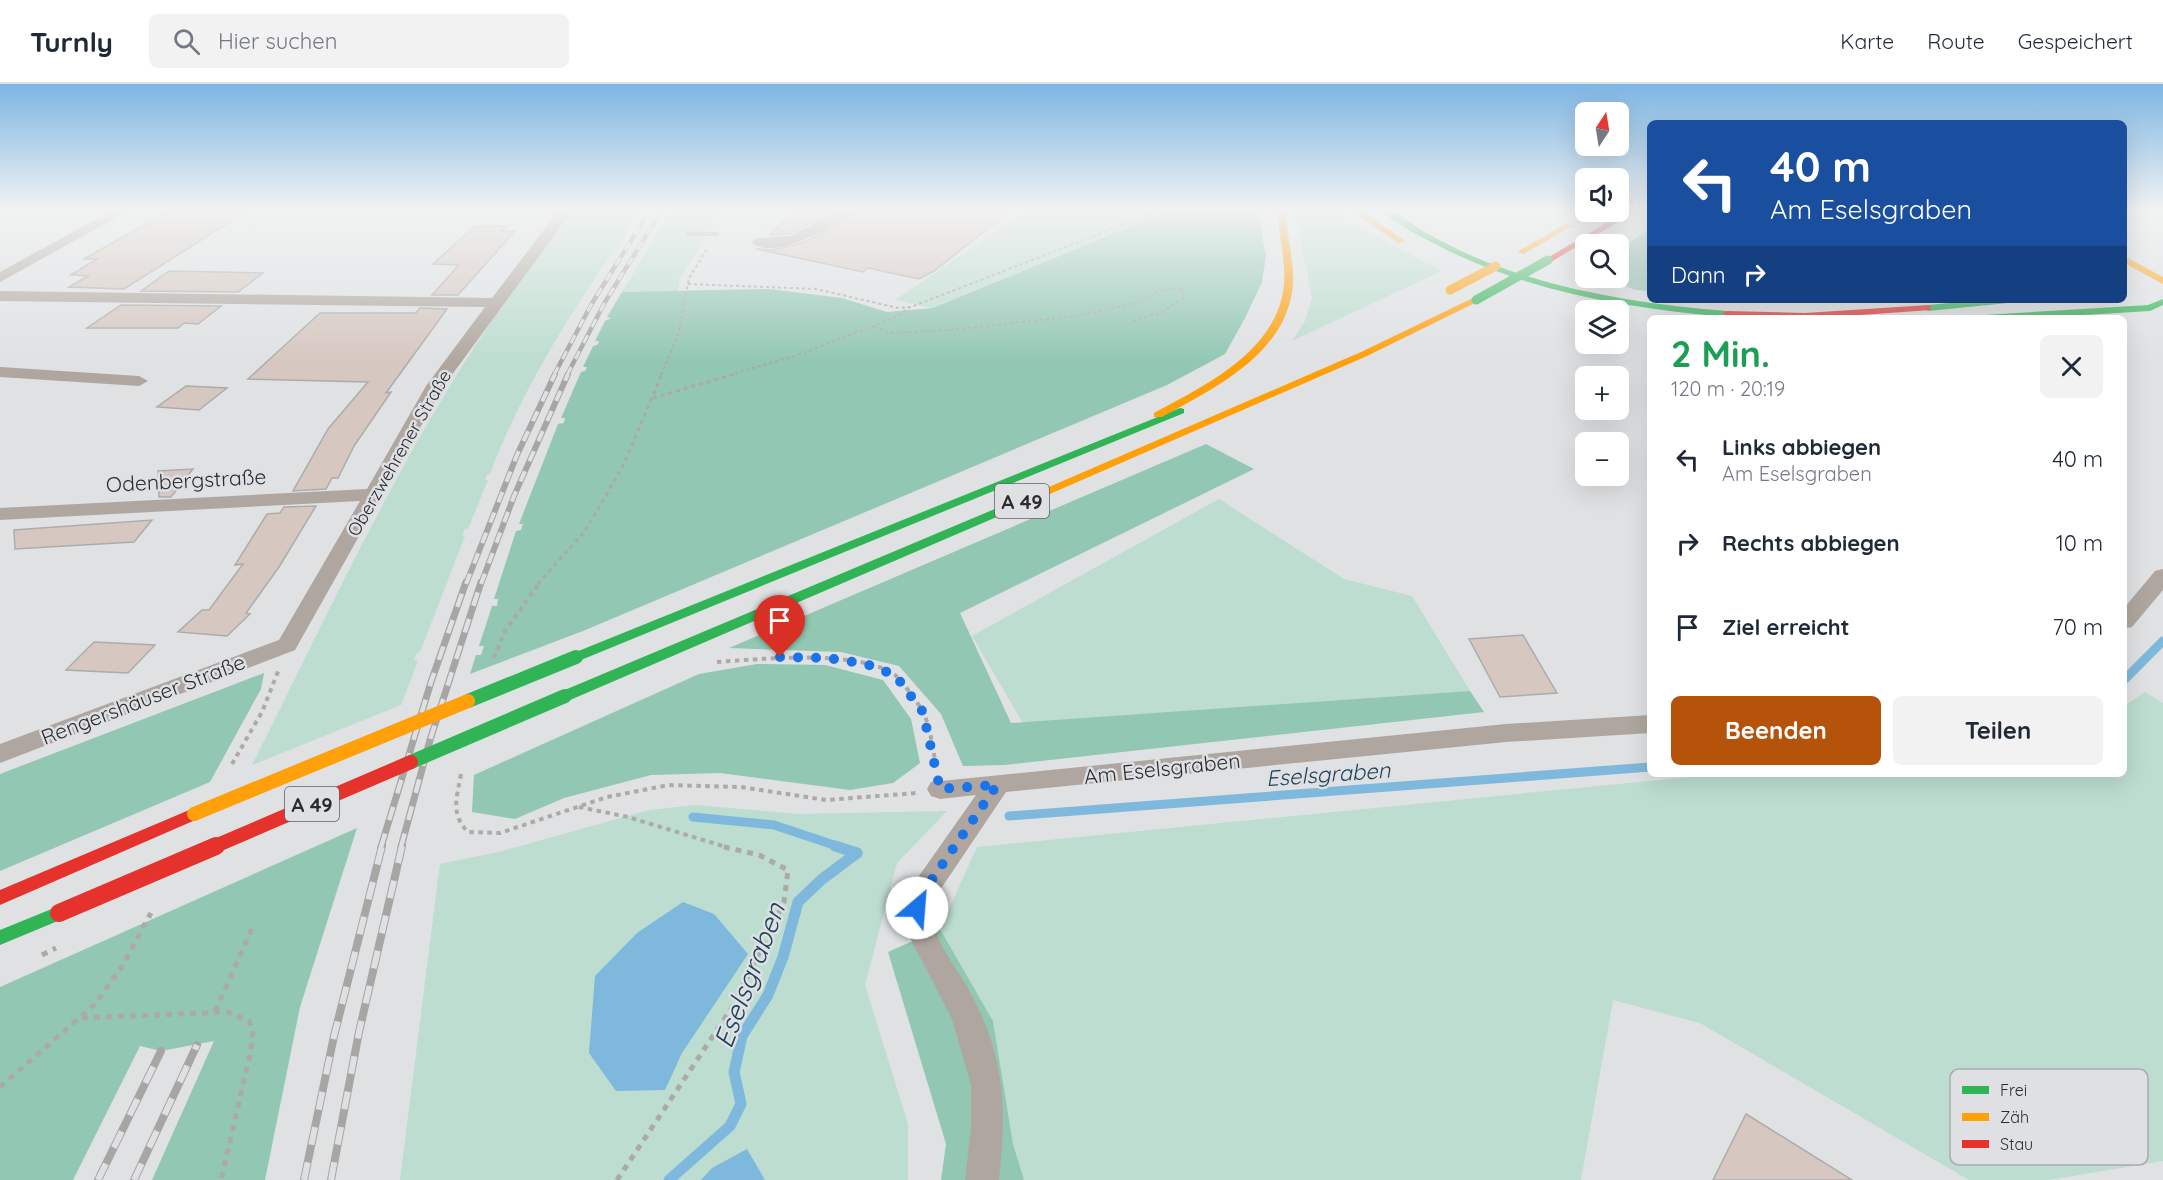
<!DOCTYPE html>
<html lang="de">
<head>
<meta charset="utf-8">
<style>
	body { margin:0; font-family:Quicksand,sans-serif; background:#f2f2f3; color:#1f2937; height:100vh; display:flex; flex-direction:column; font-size:22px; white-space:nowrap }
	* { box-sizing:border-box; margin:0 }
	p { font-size:20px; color:#747a83 }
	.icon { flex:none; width:33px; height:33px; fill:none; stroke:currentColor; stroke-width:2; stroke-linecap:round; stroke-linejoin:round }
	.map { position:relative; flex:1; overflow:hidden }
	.details { position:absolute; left:1647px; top:231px; width:480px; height:462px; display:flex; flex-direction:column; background:#fff; border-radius:9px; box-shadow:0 6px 24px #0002 }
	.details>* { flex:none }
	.guide { position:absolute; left:1647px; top:36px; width:480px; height:183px; border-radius:9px; box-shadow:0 6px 24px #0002; background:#1a4fa0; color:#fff; overflow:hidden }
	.needle { width:39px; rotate:12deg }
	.tools { position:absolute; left:1575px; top:18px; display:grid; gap:12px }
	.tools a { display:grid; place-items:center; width:54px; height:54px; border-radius:9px; background:#fff; box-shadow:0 6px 24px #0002; font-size:30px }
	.pin { position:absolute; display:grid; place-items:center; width:51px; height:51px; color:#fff; margin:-62px -26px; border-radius:50% 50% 50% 0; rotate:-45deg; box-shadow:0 0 6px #0007 }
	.pin .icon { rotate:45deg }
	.me { position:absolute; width:66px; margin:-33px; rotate:27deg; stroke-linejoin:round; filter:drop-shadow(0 0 4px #0008) }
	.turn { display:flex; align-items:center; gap:21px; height:126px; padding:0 24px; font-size:27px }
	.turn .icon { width:78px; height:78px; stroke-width:2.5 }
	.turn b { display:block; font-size:42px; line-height:51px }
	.then { display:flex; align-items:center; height:57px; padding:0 24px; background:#0003; gap:12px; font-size:22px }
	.round { display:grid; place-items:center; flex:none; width:63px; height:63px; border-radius:9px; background:#f2f2f3 }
	.summary { display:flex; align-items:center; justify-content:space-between; height:102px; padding:0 24px }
	h1 { font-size:36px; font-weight:700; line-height:45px; color:#1e9e55 }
	.primary-button { display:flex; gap:12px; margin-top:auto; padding:12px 24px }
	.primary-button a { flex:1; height:69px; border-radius:9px; background:#b45309; color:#fff; font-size:24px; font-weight:700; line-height:69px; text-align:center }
	.primary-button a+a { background:#f2f2f3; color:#1f2937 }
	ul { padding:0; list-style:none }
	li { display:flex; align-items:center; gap:18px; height:84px; padding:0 24px }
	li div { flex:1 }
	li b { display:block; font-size:22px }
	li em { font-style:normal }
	header { display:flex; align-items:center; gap:36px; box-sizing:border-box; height:84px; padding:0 30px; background:#fff; border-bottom:2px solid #e0e1e3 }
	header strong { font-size:28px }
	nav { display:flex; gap:33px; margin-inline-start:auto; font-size:21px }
	.search { width:420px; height:54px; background:#f2f2f3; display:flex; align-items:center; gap:15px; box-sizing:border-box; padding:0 21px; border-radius:9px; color:#747a83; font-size:22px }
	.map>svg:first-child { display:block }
	.green { fill:#bcddcf }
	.forest { fill:#91c7b3 }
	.water { fill:#7fb8dd }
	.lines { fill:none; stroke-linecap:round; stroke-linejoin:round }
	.stream-far1 { stroke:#7fb8dd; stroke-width:9 }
	.stream { stroke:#7fb8dd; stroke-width:11 }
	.building { fill:#d6c7c0; stroke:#acacad; stroke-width:1.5 }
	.path-far3 { stroke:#adaaa5; stroke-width:2; stroke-dasharray:3 3; stroke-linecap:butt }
	.path-far2 { stroke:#adaaa5; stroke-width:3; stroke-dasharray:4 4; stroke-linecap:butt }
	.path-far1 { stroke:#adaaa5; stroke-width:4; stroke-dasharray:4.5 4.5; stroke-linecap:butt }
	.path { stroke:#adaaa5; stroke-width:5; stroke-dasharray:6 6; stroke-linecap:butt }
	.lane { fill:#afa79f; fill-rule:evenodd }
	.street { fill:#afa79f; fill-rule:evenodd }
	.fast { fill:#30b455; fill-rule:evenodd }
	.slow { fill:#ff9f0a; fill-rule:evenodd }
	.jam { fill:#e5322d; fill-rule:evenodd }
	.rail-far3-casing { stroke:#a8a6a3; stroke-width:4.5 }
	.rail-far2-casing { stroke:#a8a6a3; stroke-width:6 }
	.rail-far1-casing { stroke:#a8a6a3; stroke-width:7 }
	.rail-casing { stroke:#a8a6a3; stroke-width:8 }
	.rail-far3 { stroke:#dee0e4; stroke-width:3; stroke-dasharray:9; stroke-linecap:butt }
	.rail-far2 { stroke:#dee0e4; stroke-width:4; stroke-dasharray:11; stroke-linecap:butt }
	.rail-far1 { stroke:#dee0e4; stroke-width:4.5; stroke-dasharray:14; stroke-linecap:butt }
	.rail { stroke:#dee0e4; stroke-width:6; stroke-dasharray:18; stroke-linecap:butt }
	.path-bridge { stroke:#adaaa5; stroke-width:5; stroke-dasharray:6 6; stroke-linecap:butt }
	.fast-bridge-far1 { stroke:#30b455; stroke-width:9 }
	.fast-bridge { stroke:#30b455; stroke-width:14 }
	.slow-bridge-far1 { stroke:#ff9f0a; stroke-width:9 }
	.slow-bridge { stroke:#ff9f0a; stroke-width:14 }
	.jam-bridge-far1 { stroke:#e5322d; stroke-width:14 }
	.jam-bridge { stroke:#e5322d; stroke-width:18 }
	.route { stroke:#1a73e8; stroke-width:10; stroke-dasharray:0 18 }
	.labels { text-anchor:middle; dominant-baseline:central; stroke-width:5; stroke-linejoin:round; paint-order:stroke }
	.far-street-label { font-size:18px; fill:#2c2c2e; stroke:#dee0e4 }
	.shield { fill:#dee0e4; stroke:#616265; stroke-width:1.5 }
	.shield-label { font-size:20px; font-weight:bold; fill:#2c2c2e }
	.street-label { font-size:21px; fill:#2c2c2e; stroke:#dee0e4 }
	.water-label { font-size:22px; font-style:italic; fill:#1e4257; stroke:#dee0e4 }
	.near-water-label { font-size:27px; font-style:italic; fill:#1e4257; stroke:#dee0e4 }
	.key { fill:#dee0e4; stroke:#a9aaad; stroke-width:1.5 }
	.key-label { font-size:16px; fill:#2c2c2e }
</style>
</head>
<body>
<header>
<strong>Turnly</strong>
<div class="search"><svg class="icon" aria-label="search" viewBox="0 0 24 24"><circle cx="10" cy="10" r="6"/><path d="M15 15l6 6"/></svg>Hier suchen</div>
<nav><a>Karte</a><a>Route</a><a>Gespeichert</a></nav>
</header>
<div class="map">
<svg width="2163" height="1096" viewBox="0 0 2163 1096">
	<rect width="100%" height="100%" fill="#dfe1e3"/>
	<!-- green -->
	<g class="green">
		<path d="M577,126H643C584,207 525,296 490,390H487L485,396H488L468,445H465L462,451L465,452L420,568L417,569L414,576L418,577L401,621L252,681C347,493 437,286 577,126Z"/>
		<path d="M672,126H724L710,148L689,150L706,154L680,193L678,207L622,208Z"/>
		<path d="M1028,126H1171L933,224L895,216Z"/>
		<path d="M1298,126H1340L1356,142L1442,187L1292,257L1305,237L1312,214L1296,133Z"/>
		<path d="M1219,415L1344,495L1412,512L1470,607L1023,639L972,552Z"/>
		<path d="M2145,608L2163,619V1077L2049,1096H1969L1700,939L1613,916L1581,1096H1024L1013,1060L993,937L940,845L977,763L1721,690H2124V622Z"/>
		<path d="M697,721L798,730L947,727L897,779L865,901L908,1040V1096H400L440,780L499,768L649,726Z"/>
	</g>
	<!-- forest -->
	<g class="forest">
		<path d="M1171,126H1260L1258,131L1266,172L1262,198L1245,234L1225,270L1167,301L583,547L470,590L476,571H481L484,562H479L492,522H497L498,515H494L516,447L521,446L523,440H519L558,340L564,339L565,334H561L581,288L585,287L587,283H583L593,262L597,261L599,257H595L605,237L611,234L607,233L622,208L769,205L842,214L887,228L933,224Z"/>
		<path d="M1650,145V207L1636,206L1602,194H1618L1619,165Z"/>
		<path d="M1206,360L1254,385L960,529L1011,639L1470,607L1484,628L1005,681L963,682L941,630L899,582L841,568L729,564Z"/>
		<path d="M757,580L825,581L883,596L911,635L920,679L893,699L850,706L720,689L651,691L564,714L515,735L472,728L474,691L699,590Z"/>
		<path d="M264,589L261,605L210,698L0,787V690Z"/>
		<path d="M357,744L300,923L265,1096H152L214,957L161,967L140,962L73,1096H0V903Z"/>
		<path d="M940,845L993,937L1013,1060L1024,1096H941L946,1060L888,868Z"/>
	</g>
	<!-- water -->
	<g class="water">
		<path d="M683,818L714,830L748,870L682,969L665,1006L616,1007L589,969L595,892L637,849Z"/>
		<path d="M747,1065L765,1096H701L712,1084Z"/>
	</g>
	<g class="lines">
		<!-- stream-far1 -->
		<g class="stream-far1">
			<path d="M2124,596L2163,557"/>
			<path d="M1009,732L1650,683"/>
			<path d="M693,733L774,741L840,763"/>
		</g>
		<!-- stream -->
		<g class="stream">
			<path d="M835,762L857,769"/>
			<path d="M669,1096L730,1042L741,1020L734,988L742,952L768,911L783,873L798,818L821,796L857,769"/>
		</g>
	</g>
	<!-- building -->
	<g class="building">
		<path d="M182,126L247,127L124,205L69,203L88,192L71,191L97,175H84L161,131L172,132Z"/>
		<path d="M856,126H1012L934,187L919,195L868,184L863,188L756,165L773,166L805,158L835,143Z"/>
		<path d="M794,127H831L790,150L770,151Z"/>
		<path d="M475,142H507L502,147H515L458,211H432L459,181L433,180Z"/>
		<path d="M169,187L263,189L238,208L141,207Z"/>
		<path d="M121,221L221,222L198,240L184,239L178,244H87Z"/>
		<path d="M420,224L447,225L386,309L391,308L354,362L338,394H332L326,405L293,407L328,345L368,298L248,295L320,229H416Z"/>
		<path d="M186,302L227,304L199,326L157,323Z"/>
		<path d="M193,385L171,413H159L158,387Z"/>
		<path d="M316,422L279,483L246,529L250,530L227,552L178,548L202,526H209L243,480L235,481L267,430L280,429L284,423Z"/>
		<path d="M152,436L134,458L15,465L14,446Z"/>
		<path d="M1523,551L1557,609L1500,613L1469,555Z"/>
		<path d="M94,558L155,561L128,589L66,586Z"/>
		<path d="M1746,1030L1852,1096H1713Z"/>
	</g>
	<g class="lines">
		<!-- path-far3 -->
		<g class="path-far3">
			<path d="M723,138L731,126"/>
			<path d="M688,200L816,205L898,224L911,223L1161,126"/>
			<path d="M874,242L890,249L948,246L1077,232L1141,218L1158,207L1175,204L1183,206L1184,213L1161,229L1130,238"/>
			<path d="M661,291L678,251L689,194L707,165"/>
			<path d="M729,291L798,271L896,233L910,223"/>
		</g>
		<!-- path-far2 -->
		<g class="path-far2">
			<path d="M653,314L735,290"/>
			<path d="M538,500L585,447L623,382L662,290"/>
		</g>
		<!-- path-far1 -->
		<g class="path-far1">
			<path d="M494,574L505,547L540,498"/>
			<path d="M717,578C760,575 859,565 895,591C901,596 919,620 923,628C931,644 933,668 937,686"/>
			<path d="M232,680L262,628L279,585"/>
			<path d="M461,690C457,713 450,730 468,748L500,749L607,713L669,701L741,703L826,716L917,709"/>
			<path d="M579,723L628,733L726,763"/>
		</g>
		<!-- path -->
		<g class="path">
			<path d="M215,927L252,845"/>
			<path d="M82,934L228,928L249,937L253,947L251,966L221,1096"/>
			<path d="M0,1003L95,920L121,884L151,829"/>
			<path d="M617,1096L733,922L784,818L788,786L759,771L720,762"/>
		</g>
		<!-- lane -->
		<path class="lane" d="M686,148H717L721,150L717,152H689L685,150Z"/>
		<!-- street -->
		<g class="street">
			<path d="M113,126H130L0,198V188Z"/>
			<path d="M559,126H573L443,303L295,566L0,679V660L279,556L360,417L0,436V424L367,405L426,302L485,223L0,217V207L492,214Z"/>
			<path d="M838,126H854C839,143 770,178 751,158L758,154L791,152Z"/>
			<path d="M0,283L139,292L148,297L139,302L0,293Z"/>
			<path d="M2163,485V506L2132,543L2124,545V524L2155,487Z"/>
			<path d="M1650,631V649L1506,658L1006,708L936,812C923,844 952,877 968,904C1005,971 1007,1022 999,1096H965L971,1044V1001L952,935L905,844L903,824L914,799L976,711L940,715L931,712L927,705L931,698L1506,640Z"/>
		</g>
		<!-- fast -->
		<g class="fast">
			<path d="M1381,126C1398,126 1410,140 1425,148C1451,163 1479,176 1508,186C1579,210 1652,221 1727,227L1732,230L1727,233C1628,224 1528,208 1439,162C1419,152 1397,141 1381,126Z"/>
			<path d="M2163,215V221L2150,227L2031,234H1980L1985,231L2148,221Z"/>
			<path d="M1980,216H2013L2008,219L1928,227L1923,224L1928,221Z"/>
			<path d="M1180,324L1184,325V329L581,576H571L569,573L571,570Z"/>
			<path d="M1009,419L1013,420L1015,423L1013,426L570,616H560L558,612L560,608Z"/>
			<path d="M59,822L65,824L68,829L65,834L0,861V846Z"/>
		</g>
		<!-- slow -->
		<g class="slow">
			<path d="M1278,126H1286C1286,151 1294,175 1293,200C1288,269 1215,304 1162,333H1154V329C1206,301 1278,267 1284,200C1286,175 1278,151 1278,126Z"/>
			<path d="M1351,126H1360L1405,157L1398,159Z"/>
			<path d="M1565,140L1572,142L1524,170L1517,168Z"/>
			<path d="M2124,172L2163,193V200L2124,179Z"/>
			<path d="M1473,214L1481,216L1367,272L1013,426H1005L1003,423L1361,268Z"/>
		</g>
		<!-- jam -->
		<g class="jam">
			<path d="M1628,126H1638L1551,178L1544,176Z"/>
			<path d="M1928,221L1931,222V226L1818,234L1727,233L1722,230L1727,227L1805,229Z"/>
			<path d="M194,724L200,726L202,730L200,734L0,821V806Z"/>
		</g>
		<defs>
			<g id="rail-far3">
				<path d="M554,291L591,221L650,126"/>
				<path d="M567,291L605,218L662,126"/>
			</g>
			<g id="rail-far2">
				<path d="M466,500L517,371L555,290"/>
				<path d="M481,500L514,412L568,290"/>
			</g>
			<g id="rail-far1">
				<path d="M381,763L431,598L466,498"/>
				<path d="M401,763L430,656L481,498"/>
			</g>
			<g id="rail">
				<path d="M98,1096L161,967"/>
				<path d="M134,1096L197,961"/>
				<path d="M304,1096L334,952L382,762"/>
				<path d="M331,1096L359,948L402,762"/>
			</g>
		</defs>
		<!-- rail-far3 casing -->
		<use href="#rail-far3" class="rail-far3-casing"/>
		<!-- rail-far2 casing -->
		<use href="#rail-far2" class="rail-far2-casing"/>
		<!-- rail-far1 casing -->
		<use href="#rail-far1" class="rail-far1-casing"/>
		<!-- rail casing -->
		<use href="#rail" class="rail-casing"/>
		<!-- rail-far3 -->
		<use href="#rail-far3" class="rail-far3"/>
		<!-- rail-far2 -->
		<use href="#rail-far2" class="rail-far2"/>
		<!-- rail-far1 -->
		<use href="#rail-far1" class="rail-far1"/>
		<!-- rail -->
		<use href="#rail" class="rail"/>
		<!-- path-bridge -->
		<path class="path-bridge" d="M42,871L56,864"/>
		<!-- fast-bridge-far1 -->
		<path class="fast-bridge-far1" d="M1476,216L1548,176"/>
		<!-- fast-bridge -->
		<g class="fast-bridge">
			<path d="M468,617L576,573"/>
			<path d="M411,678L565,612"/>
		</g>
		<!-- slow-bridge-far1 -->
		<path class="slow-bridge-far1" d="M1450,206L1496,182"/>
		<!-- slow-bridge -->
		<path class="slow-bridge" d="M194,730L468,617"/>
		<!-- jam-bridge-far1 -->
		<path class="jam-bridge-far1" d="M213,763L411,678"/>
		<!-- jam-bridge -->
		<path class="jam-bridge" d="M59,829L216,762"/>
	</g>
	<!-- sky -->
	<linearGradient id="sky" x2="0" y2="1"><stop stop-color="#7eb6e4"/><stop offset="0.45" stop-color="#f1f2f2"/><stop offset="1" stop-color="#f1f2f2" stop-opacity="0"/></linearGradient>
	<rect width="2163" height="279" fill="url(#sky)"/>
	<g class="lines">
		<!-- route -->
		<path class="route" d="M780,573L827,574L866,580L895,591L923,628L940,705L997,701L924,807L917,824"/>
	</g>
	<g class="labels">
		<!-- far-street labels -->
		<g class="far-street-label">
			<text transform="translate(399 369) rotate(-60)">Oberzwehrener Straße</text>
		</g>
		<!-- shield labels -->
		<g class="shield">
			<rect x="995" y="400" width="54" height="34" rx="4.5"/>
			<rect x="285" y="703" width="54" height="34" rx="4.5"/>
		</g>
		<g class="shield-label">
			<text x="1022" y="417">A 49</text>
			<text x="312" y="720">A 49</text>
		</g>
		<!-- street labels -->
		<g class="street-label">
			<text transform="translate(186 396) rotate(-3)">Odenbergstraße</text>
			<text transform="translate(143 615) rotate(-21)">Rengershäuser Straße</text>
			<text transform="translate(1162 684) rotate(-6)">Am Eselsgraben</text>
		</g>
		<!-- water labels -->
		<g class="water-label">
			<text transform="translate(1328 690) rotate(-4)">Eselsgraben</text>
		</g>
		<!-- near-water labels -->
		<g class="near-water-label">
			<text transform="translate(749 891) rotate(-69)">Eselsgraben</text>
		</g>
	</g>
	<!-- legend -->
	<rect x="1950" y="985" width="198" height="96" rx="9" class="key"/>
	<rect x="1962" y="1002" width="27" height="8" fill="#30b455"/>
	<rect x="1962" y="1029" width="27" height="8" fill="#ff9f0a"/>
	<rect x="1962" y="1056" width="27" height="8" fill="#e5322d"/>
	<g class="key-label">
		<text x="2000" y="1012">Frei</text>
		<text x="2000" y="1039">Zäh</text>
		<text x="2000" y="1066">Stau</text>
	</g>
</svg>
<div class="tools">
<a><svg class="needle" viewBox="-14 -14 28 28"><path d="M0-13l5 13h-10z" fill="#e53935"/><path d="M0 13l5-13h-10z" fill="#747a83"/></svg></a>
<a><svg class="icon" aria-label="sound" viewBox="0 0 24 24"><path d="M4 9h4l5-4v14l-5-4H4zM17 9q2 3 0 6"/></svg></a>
<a><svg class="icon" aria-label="search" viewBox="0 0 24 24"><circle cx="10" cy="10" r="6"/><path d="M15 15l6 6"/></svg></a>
<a><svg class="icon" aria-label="layers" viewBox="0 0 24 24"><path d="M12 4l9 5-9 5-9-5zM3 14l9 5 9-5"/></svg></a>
<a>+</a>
<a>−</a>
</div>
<div class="pin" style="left:780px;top:573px;background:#d93025"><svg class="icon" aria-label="arrive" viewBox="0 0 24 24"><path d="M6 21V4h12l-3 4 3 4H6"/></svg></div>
<svg class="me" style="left:917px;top:824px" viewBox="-20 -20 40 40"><circle r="19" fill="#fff"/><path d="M0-13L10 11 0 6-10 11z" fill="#1a73e8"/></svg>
<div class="guide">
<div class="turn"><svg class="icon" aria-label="left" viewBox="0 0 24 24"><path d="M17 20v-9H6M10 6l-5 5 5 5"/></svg><div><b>40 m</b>Am Eselsgraben</div></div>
<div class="then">Dann<svg class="icon" aria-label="right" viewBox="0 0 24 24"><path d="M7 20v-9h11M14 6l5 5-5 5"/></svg></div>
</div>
<section class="details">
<div class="summary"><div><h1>2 Min.</h1><p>120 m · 20:19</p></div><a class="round"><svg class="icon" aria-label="close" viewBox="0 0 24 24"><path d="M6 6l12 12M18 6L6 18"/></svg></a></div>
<ul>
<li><svg class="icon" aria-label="left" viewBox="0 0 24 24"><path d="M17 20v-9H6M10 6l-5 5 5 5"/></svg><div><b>Links abbiegen</b><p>Am Eselsgraben</p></div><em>40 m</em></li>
<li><svg class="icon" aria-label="right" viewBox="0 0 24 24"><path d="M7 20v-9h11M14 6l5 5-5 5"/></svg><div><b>Rechts abbiegen</b></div><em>10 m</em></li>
<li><svg class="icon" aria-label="arrive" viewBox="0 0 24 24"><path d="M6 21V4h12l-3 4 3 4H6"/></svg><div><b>Ziel erreicht</b></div><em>70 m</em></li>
</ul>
<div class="primary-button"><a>Beenden</a><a>Teilen</a></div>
</section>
</div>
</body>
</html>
